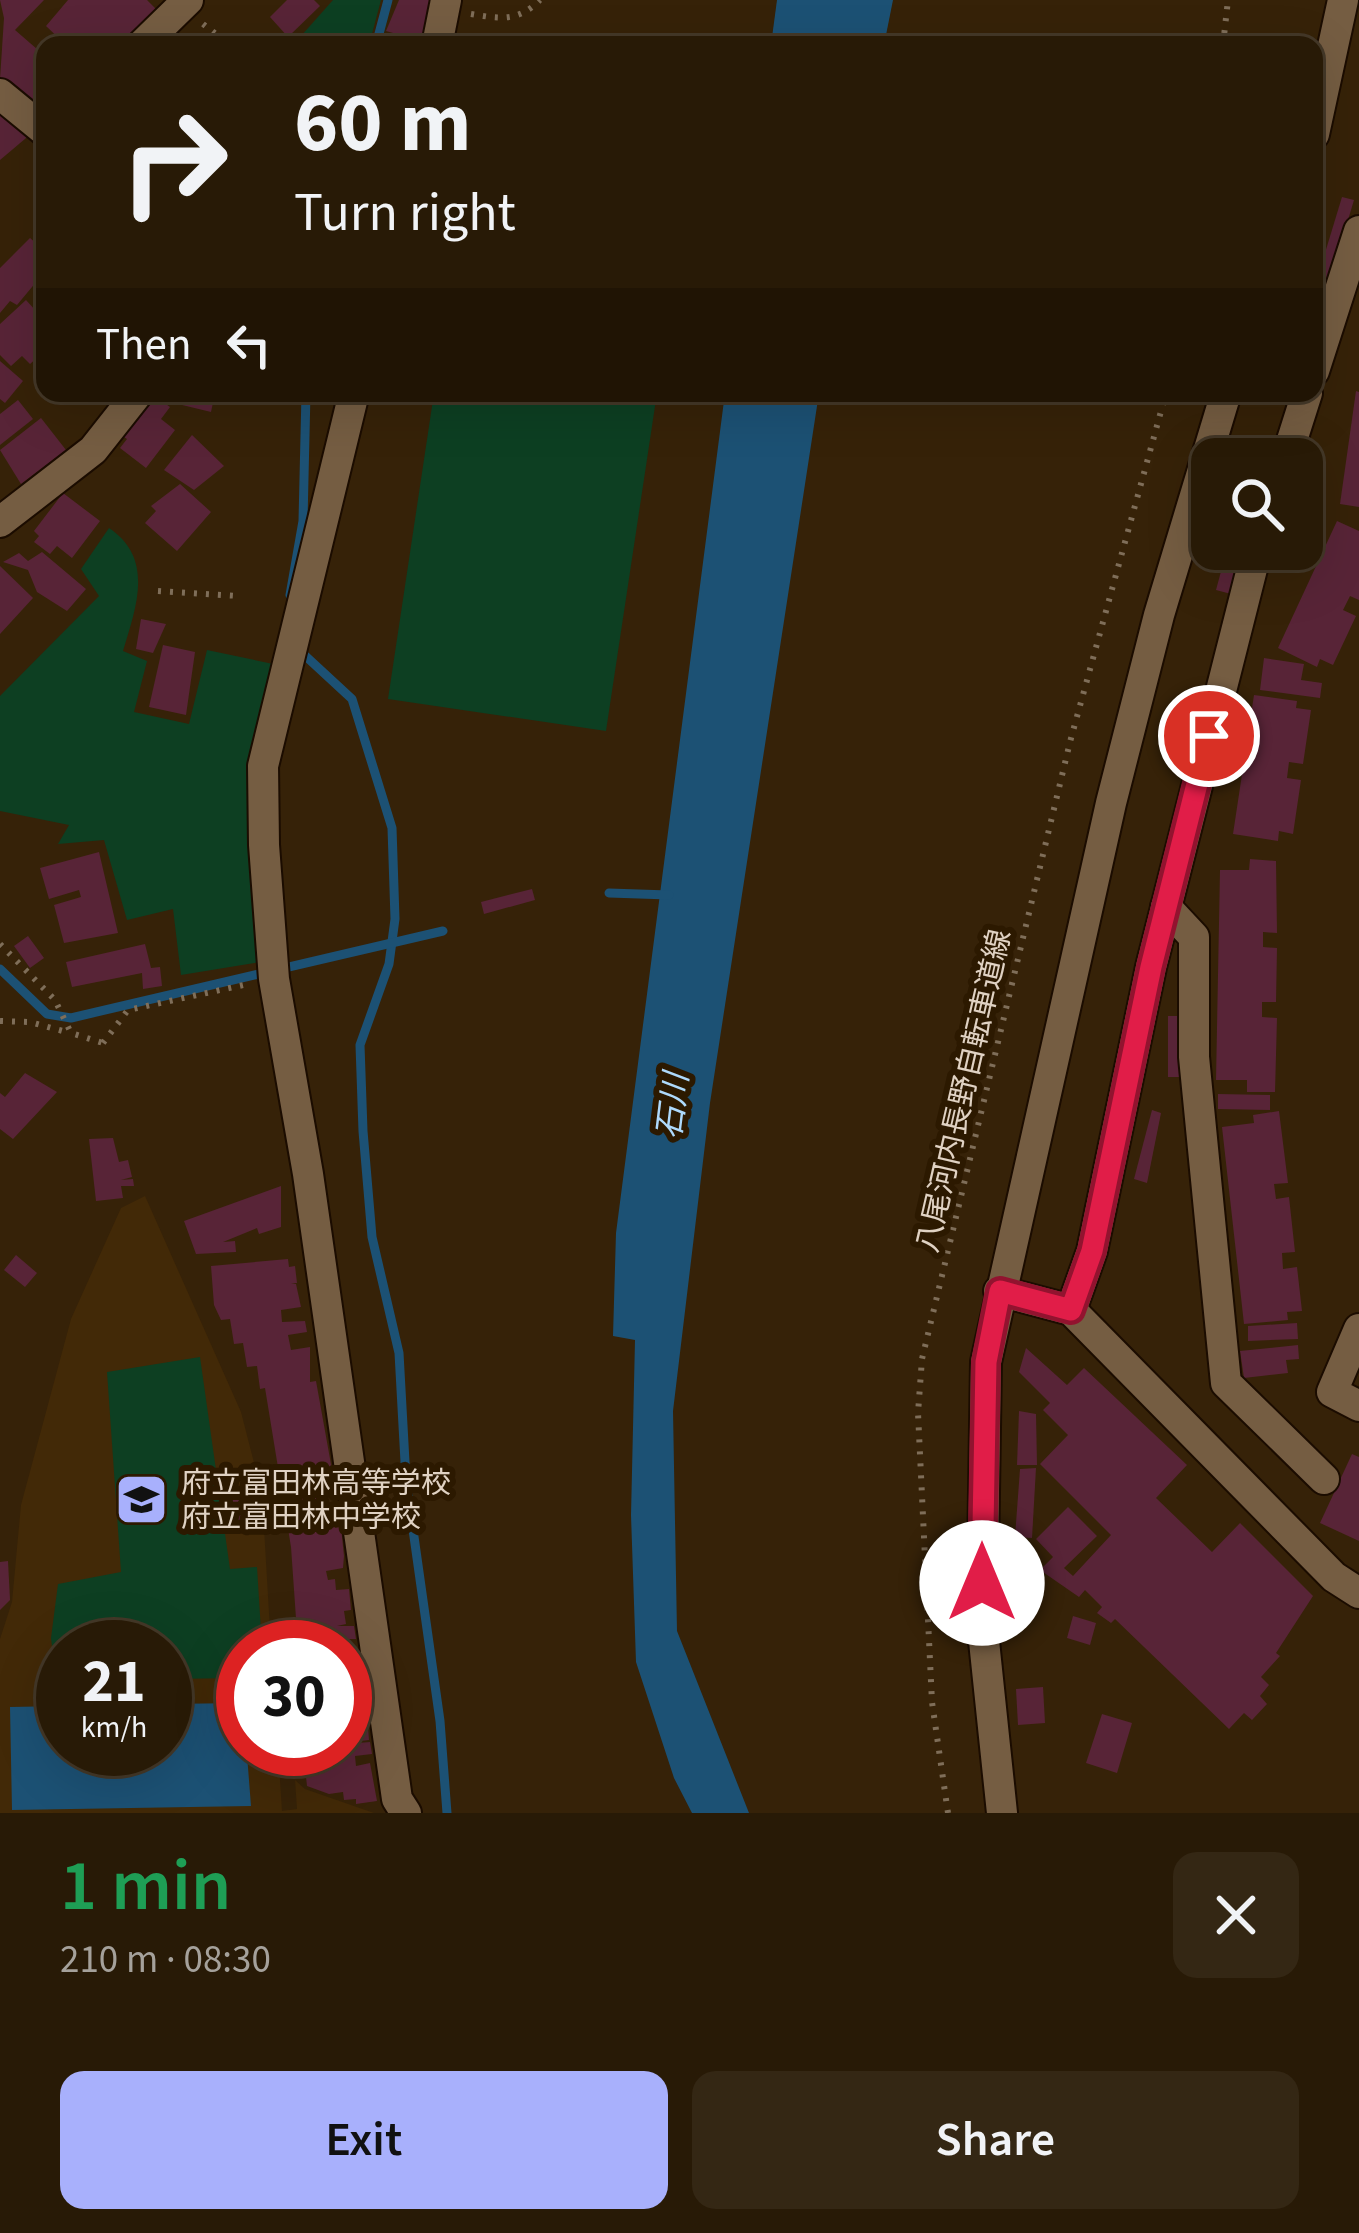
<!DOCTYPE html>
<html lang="en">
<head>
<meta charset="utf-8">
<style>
	body { margin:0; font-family:"Source Sans 3","Noto Sans JP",sans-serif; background:#342714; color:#f1f3f6; height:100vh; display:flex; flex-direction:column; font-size:45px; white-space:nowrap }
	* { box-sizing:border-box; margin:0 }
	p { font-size:39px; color:#a5a19b }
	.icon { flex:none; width:66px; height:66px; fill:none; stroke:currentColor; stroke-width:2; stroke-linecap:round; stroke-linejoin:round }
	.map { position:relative; height:1813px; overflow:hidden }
	.sheet { display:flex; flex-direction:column; background:#281a06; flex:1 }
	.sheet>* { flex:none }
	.top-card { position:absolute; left:36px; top:36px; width:1287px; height:366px; border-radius:24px; box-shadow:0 12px 48px #0002,0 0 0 3px #443828; background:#281a06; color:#f1f3f6; overflow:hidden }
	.fabs { position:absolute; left:1191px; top:438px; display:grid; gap:24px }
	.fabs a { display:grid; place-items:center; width:132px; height:132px; border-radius:24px; background:#281a06; box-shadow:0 12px 48px #0002,0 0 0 3px #443828; font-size:60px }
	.speed { position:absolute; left:36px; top:1620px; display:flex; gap:24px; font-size:60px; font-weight:700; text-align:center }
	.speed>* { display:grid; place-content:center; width:156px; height:156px; border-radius:50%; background:#281a06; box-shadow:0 12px 48px #0002,0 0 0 3px #443828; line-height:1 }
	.speed small { font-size:30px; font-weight:400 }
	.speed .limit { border:18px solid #d22; background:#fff; color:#111 }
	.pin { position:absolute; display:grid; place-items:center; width:102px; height:102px; color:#fff; margin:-51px; border:6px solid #fff; border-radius:50%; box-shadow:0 3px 12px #0007 }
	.me { position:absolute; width:132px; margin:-66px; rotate:0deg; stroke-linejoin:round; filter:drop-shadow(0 0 9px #0008) }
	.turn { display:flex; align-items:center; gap:42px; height:252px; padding:0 60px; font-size:54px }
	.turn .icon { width:156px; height:156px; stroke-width:2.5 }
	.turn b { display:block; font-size:84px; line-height:102px }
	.then { display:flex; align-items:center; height:114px; padding:0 60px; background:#0003; gap:24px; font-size:45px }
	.round { display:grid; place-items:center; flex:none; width:126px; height:126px; border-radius:24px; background:#342714 }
	.head { display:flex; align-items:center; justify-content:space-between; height:204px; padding:0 60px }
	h1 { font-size:72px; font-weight:600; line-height:90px; color:#1e9e55 }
	.cta { display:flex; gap:24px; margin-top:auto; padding:24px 60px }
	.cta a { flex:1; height:138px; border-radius:24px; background:#a8b0fc; color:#111; font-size:48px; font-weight:600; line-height:138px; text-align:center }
	.cta a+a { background:#342714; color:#f1f3f6 }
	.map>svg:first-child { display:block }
	.built { fill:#422907; fill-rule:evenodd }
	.green { fill:#0d3f22 }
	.water { fill:#1c5174 }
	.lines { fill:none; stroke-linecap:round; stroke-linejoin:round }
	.stream { stroke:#1c5174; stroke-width:9 }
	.building { fill:#582437 }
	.minor-casing { stroke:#1b0c00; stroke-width:34 }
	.path { stroke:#7f6e59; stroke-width:6; stroke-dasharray:3 9; stroke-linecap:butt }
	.minor { stroke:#755d42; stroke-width:30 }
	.route-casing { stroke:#92132f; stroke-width:30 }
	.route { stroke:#e11d48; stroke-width:21 }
	.labels { text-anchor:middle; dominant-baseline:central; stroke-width:12; stroke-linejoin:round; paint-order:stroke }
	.street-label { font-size:30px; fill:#e0d2c3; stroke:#2c1900 }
	.poi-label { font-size:30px; fill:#e0d2c3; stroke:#2c1900; text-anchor:start }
	.water-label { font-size:33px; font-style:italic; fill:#aedafc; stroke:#2c1900 }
</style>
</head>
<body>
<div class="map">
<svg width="1359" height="1813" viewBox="0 0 1359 1813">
	<rect width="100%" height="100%" fill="#362208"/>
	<!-- built -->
	<path class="built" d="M145,1196L241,1412L262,1494L271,1647H243V1749H278L282,1811L297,1809L295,1780L305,1789L374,1813H0V1639L12,1602L21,1505L71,1319L121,1208ZM63,1647H165V1749H63Z"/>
	<!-- green -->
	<g class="green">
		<path d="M333,0H381L369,45H293Z"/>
		<path d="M434,393H657L606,731L388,699Z"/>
		<path d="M109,528C155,559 136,607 123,651L147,661L134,712L189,724L207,650L278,665L248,769L260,962L181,975L173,909L127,920L104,840L58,844L69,825L0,811V696L99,596L81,569Z"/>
		<path d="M200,1357L230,1569L257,1567L262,1647H243V1678L165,1679V1647H63V1681H56L51,1638L58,1584L121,1572L107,1372Z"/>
	</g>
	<!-- water -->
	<g class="water">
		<path d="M777,0H893L884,45H771Z"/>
		<path d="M725,393H819L710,1103L673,1411L677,1631L749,1813H692L674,1778L636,1662L631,1515L635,1340L613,1336L616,1233Z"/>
		<path d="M243,1703L251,1806L12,1810L10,1707L63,1706V1749H165V1704Z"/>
	</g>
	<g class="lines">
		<!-- stream -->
		<g class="stream">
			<path d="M376,45L388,0"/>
			<path d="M296,599L290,595L303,521L306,393"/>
			<path d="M299,650L352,699L392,828L395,919L389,964L360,1045L363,1131L372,1237L399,1353L406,1480L440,1721L447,1813"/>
			<path d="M609,893L669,895"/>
			<path d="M0,969L47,1014L71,1018L443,931"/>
		</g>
	</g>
	<!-- building -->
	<g class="building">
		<path d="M0,0H44L15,30L45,56V119L0,79L4,18Z"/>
		<path d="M68,0H147L156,9L120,45H102L92,36L99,45H66L46,26Z"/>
		<path d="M287,0H314L320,6L288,37L270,17Z"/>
		<path d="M399,0H436L428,43L386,31Z"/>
		<path d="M0,104L32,133L0,160Z"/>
		<path d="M1342,197L1354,200L1330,280L1318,276Z"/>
		<path d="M30,238L45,251L39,271L42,275L17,305L10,301L0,313V268Z"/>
		<path d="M26,300L45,321V334L33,345L39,356L30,364L22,356L11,366L0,355V324Z"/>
		<path d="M0,361L23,381L5,403L0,399Z"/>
		<path d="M1356,391L1359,392V507L1340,504Z"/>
		<path d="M181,393H215L211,412L178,404Z"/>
		<path d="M153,395L170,407L161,419L175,430L146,468L120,448L127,439L121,435Z"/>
		<path d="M18,400L33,419L0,445V414Z"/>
		<path d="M41,418L66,450L21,484L0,450Z"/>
		<path d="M192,435L224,466L194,490L164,470Z"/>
		<path d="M180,484L211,512L177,551L145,523L156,511L151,506Z"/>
		<path d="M63,493L100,521L72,558L57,546L50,554L34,542L39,536L34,531Z"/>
		<path d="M1337,521L1359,531V600L1350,596L1343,610L1356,616L1333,665L1320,659L1317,667L1278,648Z"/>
		<path d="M1227,549H1237L1231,594L1216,590Z"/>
		<path d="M42,552L86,589L67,611L37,592L28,570L3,562L19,553L28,561Z"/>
		<path d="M0,566L33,598L0,634Z"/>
		<path d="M141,619L166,624L153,653L136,649Z"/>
		<path d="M163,645L195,652L186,715L149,707Z"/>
		<path d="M1264,658L1304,664L1301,680L1322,683L1320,698L1260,690Z"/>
		<path d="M1254,695L1297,701L1296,708L1311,710L1303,764L1289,762L1287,778L1301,780L1293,834L1279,831L1278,841L1233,834Z"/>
		<path d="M99,852L118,933L64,943L54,905L81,897L79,890L49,899L40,868Z"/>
		<path d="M1250,859L1276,861L1277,933L1263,932V947L1277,948L1276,1002H1262V1017L1277,1018L1275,1092H1247V1080H1216L1220,870H1249Z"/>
		<path d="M532,889L535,900L484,914L481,902Z"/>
		<path d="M28,936L44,958L30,968L14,946Z"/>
		<path d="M145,944L151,968L160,967L162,986L143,989L142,973L72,987L66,962Z"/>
		<path d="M1168,1016H1183L1182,1077H1168Z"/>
		<path d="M25,1073L57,1092L13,1139L0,1129V1093L5,1097Z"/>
		<path d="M1218,1094L1270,1095V1110L1218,1109Z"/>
		<path d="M1152,1110L1161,1113L1147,1183L1134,1179Z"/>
		<path d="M1279,1111L1288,1183L1274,1184L1276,1199L1289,1197L1295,1252L1282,1253L1283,1269L1297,1267L1302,1311L1287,1312L1288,1320L1244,1324L1222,1127L1254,1123L1253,1115Z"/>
		<path d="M113,1138L119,1162L128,1160L132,1177L121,1180L133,1179L134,1186H121L123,1198L96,1201L89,1139Z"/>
		<path d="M281,1186V1227L259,1234L257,1228L223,1242L235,1241L236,1252L196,1254L184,1221Z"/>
		<path d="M16,1255L37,1273L25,1287L4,1270Z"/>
		<path d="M288,1259L289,1267L295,1266L297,1283H291L296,1284L301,1307L281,1310L282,1322L305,1321L307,1332L288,1335L291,1350L310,1347V1382L316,1381L336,1492L323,1493L325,1503L337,1502L335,1528L341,1527L344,1556L343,1568L326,1571L328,1580L335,1579L336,1590L349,1589L351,1610L344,1611L346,1624L337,1626H354L356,1639H349L351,1655L359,1654L360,1666L353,1667L363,1694L353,1696L355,1720L368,1727L369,1740L345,1743V1647H298L291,1547L265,1388L260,1389L257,1366L247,1367L243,1343L234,1344L230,1319L221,1320L214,1305L211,1266Z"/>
		<path d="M1297,1323L1298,1339L1248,1341V1326Z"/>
		<path d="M1298,1345L1299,1359L1286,1360L1288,1373L1244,1378L1240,1351Z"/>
		<path d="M1026,1348L1067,1385L1084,1368L1187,1465L1156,1498L1212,1552L1240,1523L1313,1596L1276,1653L1280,1656L1261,1677L1269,1685L1260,1696L1267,1704L1252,1720L1244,1713L1229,1729L1115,1619L1111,1623L1097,1613L1102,1607L1085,1590L1079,1597L1040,1570L1053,1557L1036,1539L1068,1507L1097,1536L1064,1568L1073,1576L1111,1535L1040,1464L1068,1435L1043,1410L1050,1403L1019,1372Z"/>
		<path d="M1019,1411L1036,1414L1037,1465H1017Z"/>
		<path d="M1352,1454L1359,1457V1541L1320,1523Z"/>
		<path d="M1036,1468L1032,1538L1015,1537L1020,1469Z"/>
		<path d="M241,1491L245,1532L232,1533L227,1492Z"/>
		<path d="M8,1561L10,1600L0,1610V1562Z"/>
		<path d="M1073,1616L1096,1623L1090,1645L1067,1638Z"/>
		<path d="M1043,1687L1045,1723L1018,1725L1016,1689Z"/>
		<path d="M1102,1714L1132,1723L1117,1773L1086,1763Z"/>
		<path d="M370,1742L372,1754L355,1756L356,1766L370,1763L377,1801L356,1804V1799L344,1800L343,1792L329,1794L307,1786L303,1749H345V1744Z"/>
	</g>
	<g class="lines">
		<defs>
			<g id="minor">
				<path d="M142,45L188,0"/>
				<path d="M437,45L446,0"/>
				<path d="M0,94L45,131"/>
				<path d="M1314,134L1343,0"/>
				<path d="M1314,371L1359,231"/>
				<path d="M354,393L263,766L264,845L274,979L308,1174L397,1799L406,1813"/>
				<path d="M1286,459L1307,393"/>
				<path d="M0,522L93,450L138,393"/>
				<path d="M1166,907L1194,937V1057L1226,1383L1324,1479"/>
				<path d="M999,1291L1071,1310L1334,1577L1359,1593"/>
				<path d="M1071,1310L1092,1251L1151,967L1257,549"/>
				<path d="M1359,1329L1332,1392L1359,1406"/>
				<path d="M1002,1813L982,1622L986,1362L1111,803L1159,615L1226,393"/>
			</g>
		</defs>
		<!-- minor casing -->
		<use href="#minor" class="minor-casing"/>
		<!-- path -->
		<g class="path">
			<path d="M471,14C500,19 518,22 540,0"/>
			<path d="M203,24L230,45"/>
			<path d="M1223,45L1228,0"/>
			<path d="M158,591L239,596"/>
			<path d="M0,944L55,1000L71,1033L103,1043"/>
			<path d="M0,1021L30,1022L70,1033"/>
			<path d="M103,1043L128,1010L248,984"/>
			<path d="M948,1813L932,1702L918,1413L922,1359L1070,742L1166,393"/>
		</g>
		<!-- minor -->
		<use href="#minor" class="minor"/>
	</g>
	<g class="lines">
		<defs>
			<path id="route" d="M982,1583L986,1362L1000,1291L1071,1310L1092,1251L1151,967L1209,736"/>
		</defs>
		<!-- route casing -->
		<use href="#route" class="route-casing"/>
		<!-- route -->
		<use href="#route" class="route"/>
	</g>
	<!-- icons -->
	<defs>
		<symbol id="school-square" viewBox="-11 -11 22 22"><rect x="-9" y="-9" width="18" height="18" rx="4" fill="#a8b0fc" stroke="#2c1900"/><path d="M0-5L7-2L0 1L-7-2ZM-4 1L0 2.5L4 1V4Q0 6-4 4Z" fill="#111"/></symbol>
	</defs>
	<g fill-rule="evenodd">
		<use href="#school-square" x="112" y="1470" width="59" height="59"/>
	</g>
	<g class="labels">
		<!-- street labels -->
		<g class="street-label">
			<text transform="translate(964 1091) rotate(-77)">八尾河内長野自転車道線</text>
		</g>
		<!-- poi labels -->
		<g class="poi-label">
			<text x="181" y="1483">府立富田林高等学校<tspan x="181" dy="34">府立富田林中学校</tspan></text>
		</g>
		<!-- water labels -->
		<g class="water-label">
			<text transform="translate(673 1106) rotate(-83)">石川</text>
		</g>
	</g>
</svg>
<div class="fabs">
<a><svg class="icon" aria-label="search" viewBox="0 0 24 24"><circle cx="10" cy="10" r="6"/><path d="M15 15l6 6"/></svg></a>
</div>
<div class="speed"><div>21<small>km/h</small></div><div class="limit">30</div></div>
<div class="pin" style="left:1209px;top:736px;background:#d93025"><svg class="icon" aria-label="arrive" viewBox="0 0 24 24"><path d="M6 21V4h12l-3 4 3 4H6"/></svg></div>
<svg class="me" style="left:982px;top:1583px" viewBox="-20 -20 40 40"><circle r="19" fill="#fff"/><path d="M0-13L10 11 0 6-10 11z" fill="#e11d48"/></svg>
<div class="top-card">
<div class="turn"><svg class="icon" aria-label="right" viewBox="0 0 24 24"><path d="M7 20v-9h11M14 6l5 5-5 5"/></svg><div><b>60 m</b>Turn right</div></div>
<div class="then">Then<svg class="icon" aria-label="left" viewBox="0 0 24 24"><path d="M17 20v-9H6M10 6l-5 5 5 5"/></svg></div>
</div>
</div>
<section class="sheet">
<div class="head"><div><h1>1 min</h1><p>210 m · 08:30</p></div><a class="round"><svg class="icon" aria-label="close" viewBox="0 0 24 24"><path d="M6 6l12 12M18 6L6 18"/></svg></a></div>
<div class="cta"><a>Exit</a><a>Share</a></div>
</section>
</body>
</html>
